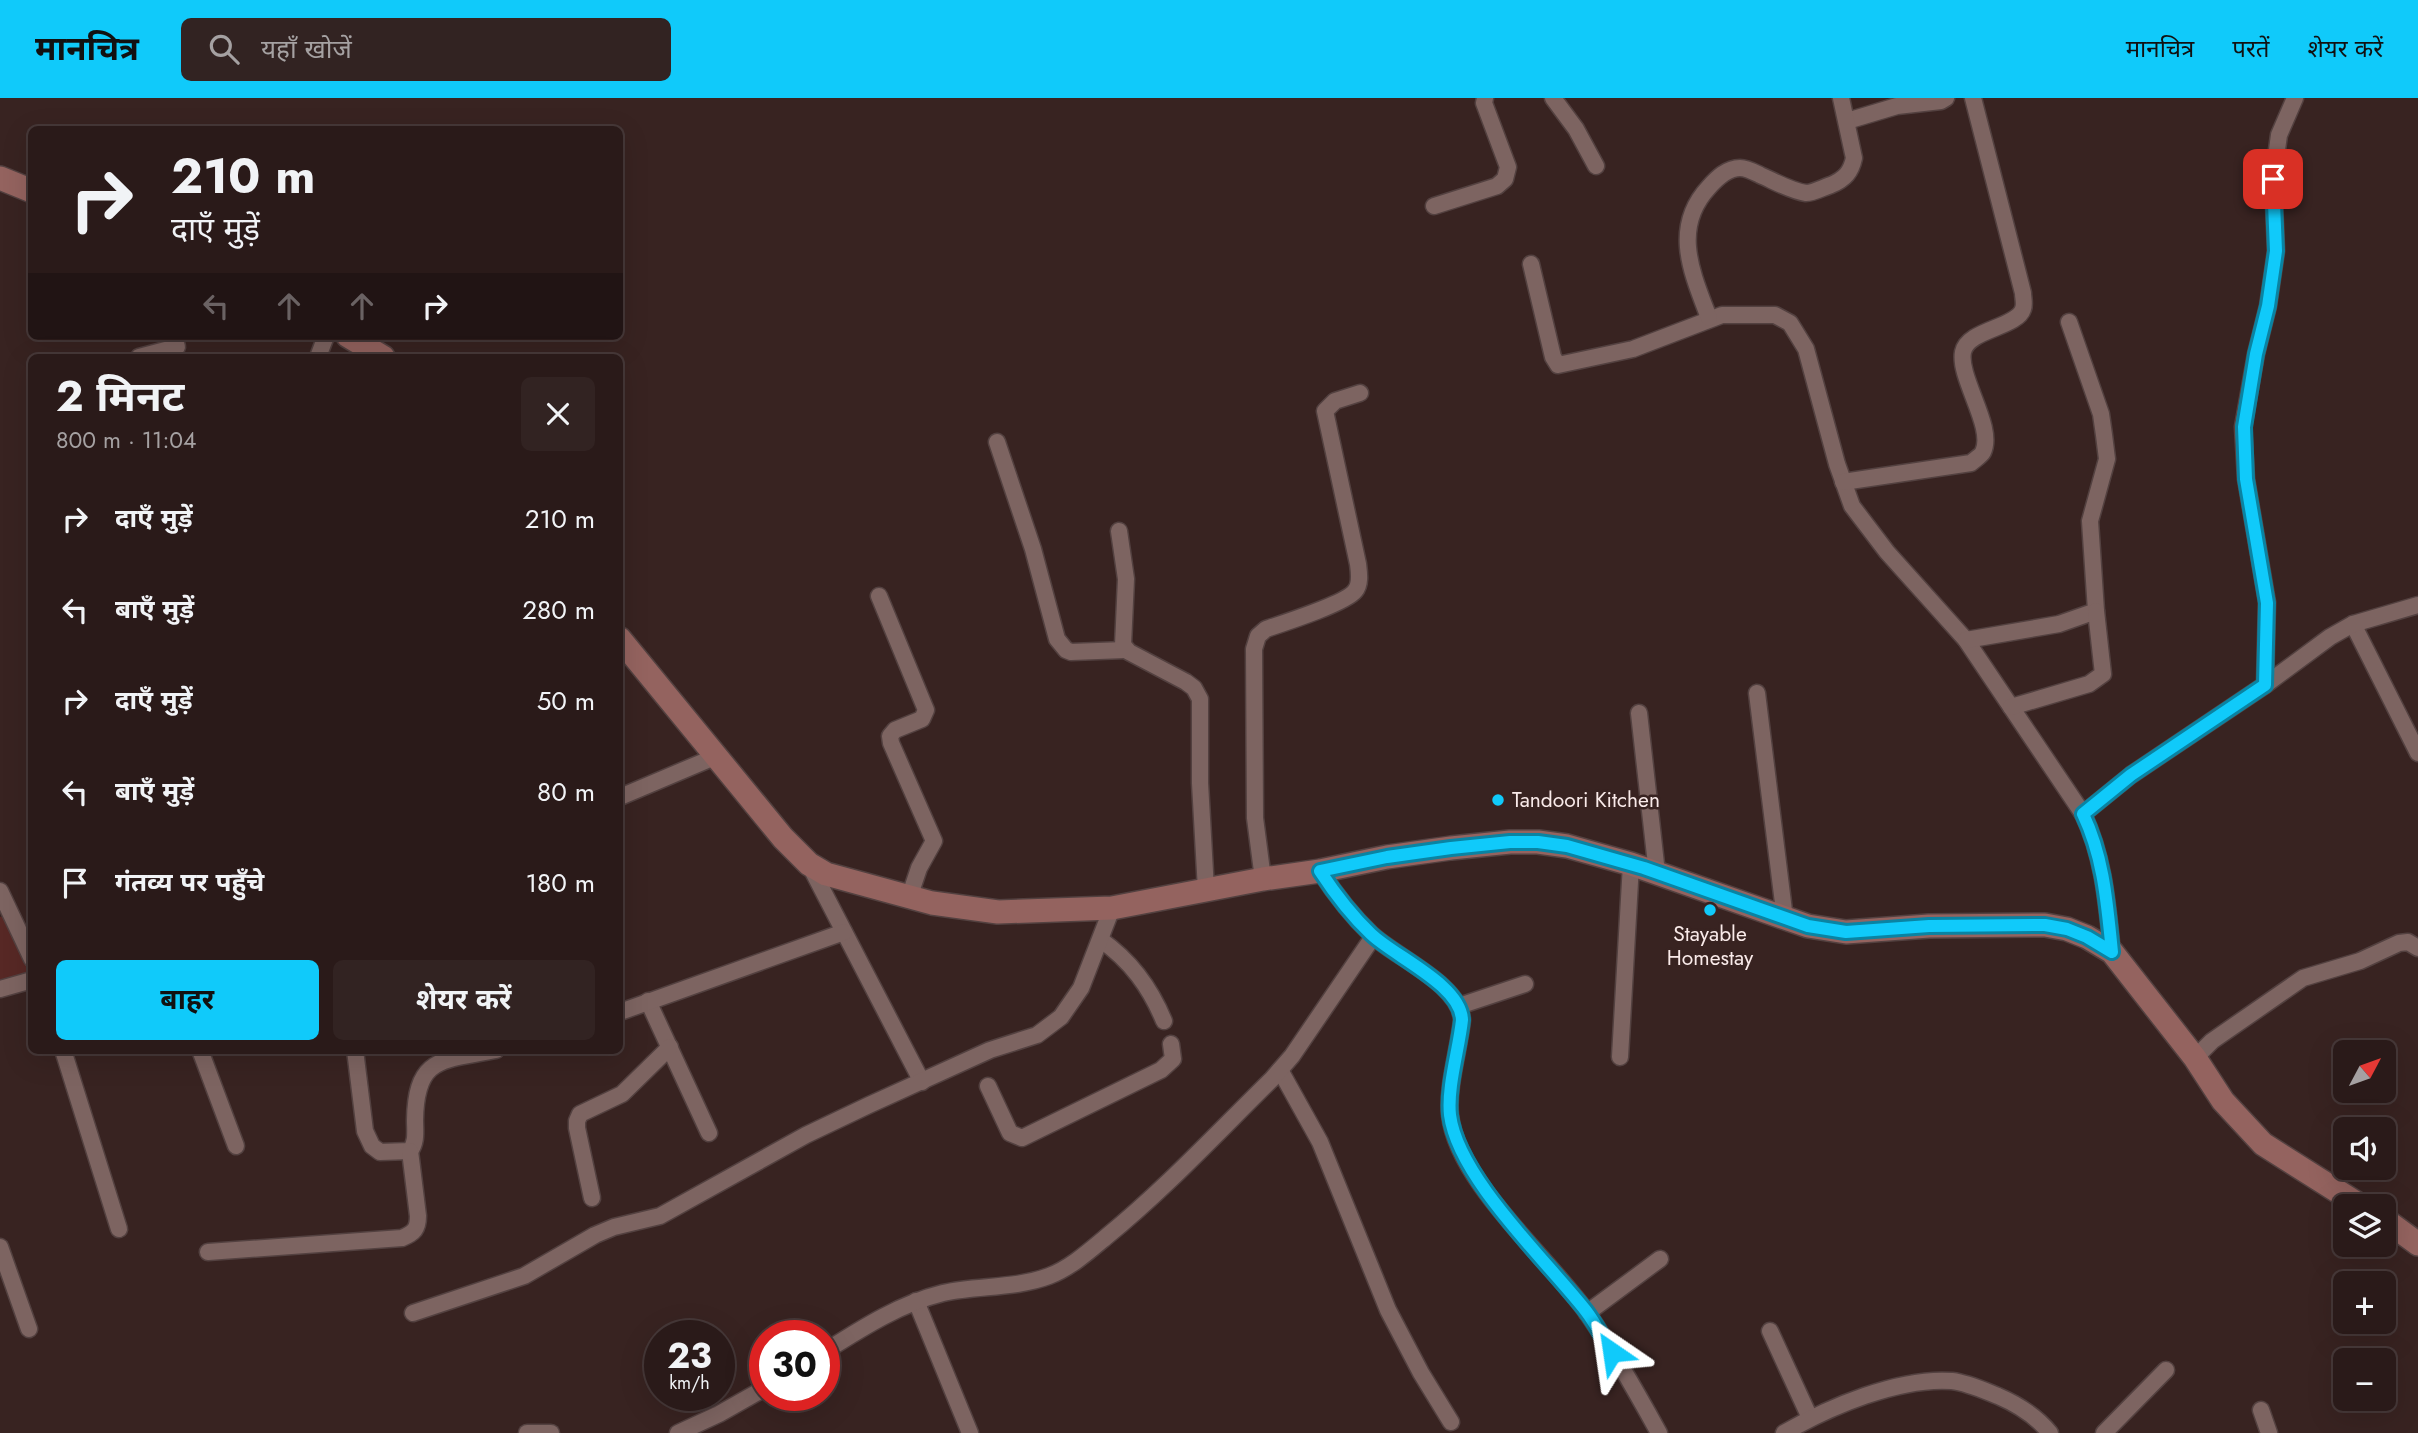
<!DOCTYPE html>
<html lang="hi">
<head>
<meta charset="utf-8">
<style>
	body { margin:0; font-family:Jost,"Noto Sans Devanagari",sans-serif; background:#322322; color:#f1f3f6; height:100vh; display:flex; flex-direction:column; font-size:26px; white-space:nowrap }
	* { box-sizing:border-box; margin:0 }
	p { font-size:23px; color:#a5a1a2 }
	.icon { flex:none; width:38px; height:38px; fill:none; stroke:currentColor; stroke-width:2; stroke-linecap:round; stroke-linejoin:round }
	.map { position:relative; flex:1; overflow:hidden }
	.sheet { position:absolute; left:28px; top:256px; width:595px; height:700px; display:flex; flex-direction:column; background:#2a1a19; border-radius:10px; box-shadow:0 7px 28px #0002,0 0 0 2px #463838 }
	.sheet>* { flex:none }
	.hud { position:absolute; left:28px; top:28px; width:595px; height:214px; border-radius:10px; box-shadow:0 7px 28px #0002,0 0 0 2px #463838; background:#2a1a19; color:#f1f3f6; overflow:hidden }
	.needle { width:46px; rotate:49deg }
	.tools { position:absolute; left:2333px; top:942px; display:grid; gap:14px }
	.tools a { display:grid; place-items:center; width:63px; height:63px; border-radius:10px; background:#2a1a19; box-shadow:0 7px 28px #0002,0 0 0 2px #463838; font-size:35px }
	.speed { position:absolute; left:644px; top:1222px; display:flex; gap:14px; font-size:35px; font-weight:700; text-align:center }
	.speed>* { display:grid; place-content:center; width:91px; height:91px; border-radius:50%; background:#2a1a19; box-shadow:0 7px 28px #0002,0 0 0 2px #463838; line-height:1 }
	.speed small { font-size:18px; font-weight:400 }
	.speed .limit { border:10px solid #d22; background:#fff; color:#111 }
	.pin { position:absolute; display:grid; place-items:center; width:60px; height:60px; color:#fff; margin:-30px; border-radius:14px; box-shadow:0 4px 10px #0006 }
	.me { position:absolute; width:77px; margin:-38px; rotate:328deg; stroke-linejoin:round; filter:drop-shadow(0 0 5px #0008) }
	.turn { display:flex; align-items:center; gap:24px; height:147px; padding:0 28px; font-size:32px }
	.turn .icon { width:91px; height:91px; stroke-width:2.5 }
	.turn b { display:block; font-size:49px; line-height:60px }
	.lanes { display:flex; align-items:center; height:66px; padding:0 28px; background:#0003; justify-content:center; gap:35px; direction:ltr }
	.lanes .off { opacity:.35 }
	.round { display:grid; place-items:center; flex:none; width:74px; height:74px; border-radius:10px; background:#322322 }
	.overview { display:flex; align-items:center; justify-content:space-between; height:119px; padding:0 28px }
	h1 { font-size:42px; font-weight:700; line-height:52px }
	.button { display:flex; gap:14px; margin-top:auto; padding:14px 28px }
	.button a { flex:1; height:80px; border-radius:10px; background:#10cafa; color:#111; font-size:28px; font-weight:700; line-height:80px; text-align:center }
	.button a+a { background:#322322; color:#f1f3f6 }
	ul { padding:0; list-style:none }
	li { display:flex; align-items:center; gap:21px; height:91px; padding:0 28px }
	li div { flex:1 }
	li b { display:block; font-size:26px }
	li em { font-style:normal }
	header { display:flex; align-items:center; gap:42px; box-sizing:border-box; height:98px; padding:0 35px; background:#10cafa; color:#111 }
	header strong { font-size:33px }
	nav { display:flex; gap:38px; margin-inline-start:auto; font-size:24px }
	.search { width:490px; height:63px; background:#322322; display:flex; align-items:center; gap:18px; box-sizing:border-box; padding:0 24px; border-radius:10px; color:#a5a1a2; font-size:26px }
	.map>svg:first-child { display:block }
	.green { fill:#572825 }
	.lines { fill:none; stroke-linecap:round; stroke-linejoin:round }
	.street-casing { stroke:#534140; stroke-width:19 }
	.secondary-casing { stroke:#534140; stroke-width:26 }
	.street { stroke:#7d6461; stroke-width:16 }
	.secondary { stroke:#94635f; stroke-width:23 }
	.route-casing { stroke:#0a83a2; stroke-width:18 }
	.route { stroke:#10cafa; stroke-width:12 }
	.poi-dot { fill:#10cafa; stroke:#382321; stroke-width:2.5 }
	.labels { text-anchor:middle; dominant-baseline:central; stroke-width:5; stroke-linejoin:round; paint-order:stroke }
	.poi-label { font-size:21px; fill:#f9eae9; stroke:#382321; text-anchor:start }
</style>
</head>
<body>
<header>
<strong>मानचित्र</strong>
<div class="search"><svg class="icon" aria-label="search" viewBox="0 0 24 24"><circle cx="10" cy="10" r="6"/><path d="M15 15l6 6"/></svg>यहाँ खोजें</div>
<nav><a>मानचित्र</a><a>परतें</a><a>शेयर करें</a></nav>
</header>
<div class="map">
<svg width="2418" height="1335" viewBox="0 0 2418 1335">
	<rect width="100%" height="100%" fill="#382321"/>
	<!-- green -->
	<path class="green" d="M8,817L30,878L0,886V819Z"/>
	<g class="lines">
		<defs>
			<g id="street">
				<path d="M1553,0L1576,31L1596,68"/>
				<path d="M1847,23L1897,8L1941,3L1946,0"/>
				<path d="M1434,108L1497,88L1505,81L1508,69L1484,5L1485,0"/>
				<path d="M1531,166L1553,259L1558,267L1633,251L1722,217H1775L1790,225L1806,251L1837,366L1852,408L1887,454L1966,542L2083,716"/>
				<path d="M1709,220C1692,175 1671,130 1709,89C1717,80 1727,70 1740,70C1747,70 1754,74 1760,77C1774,83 1791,93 1806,95C1814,95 1824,89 1831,87C1845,81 1851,74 1854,60L1841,0"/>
				<path d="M139,259L177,249L174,238"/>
				<path d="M318,259L326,238"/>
				<path d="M997,344L1033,451L1057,541L1066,552L1071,554L1125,552"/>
				<path d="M1843,384L1971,365C1974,362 1981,358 1983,354C1995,329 1958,280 1963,254C1968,231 2017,230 2023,211C2025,206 2023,200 2023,195L1973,0"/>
				<path d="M1119,433L1126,481L1123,547L1129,554L1186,584L1194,590L1200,601V685L1206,792"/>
				<path d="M879,498L926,612L922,621L895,632L890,638L891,645L934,743L919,770L909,800"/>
				<path d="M2353,526L2418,655"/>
				<path d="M1966,542L2059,526L2096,513L2090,423L2107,361L2104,337L2101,316L2069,224"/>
				<path d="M2265,587L2330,539L2353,526L2418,507"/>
				<path d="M1757,595L1785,821"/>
				<path d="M2011,609L2089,586L2103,576L2096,513"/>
				<path d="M1639,615L1657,775"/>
				<path d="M620,699L717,658"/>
				<path d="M810,768L922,984"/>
				<path d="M1320,773C1335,796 1351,817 1371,836C1395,859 1460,886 1462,922C1459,951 1447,989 1450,1017C1457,1084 1550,1161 1588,1216C1614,1254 1637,1295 1659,1335"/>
				<path d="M1263,781L1255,720L1254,551L1258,538L1266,531C1284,525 1346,505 1355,493C1361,486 1359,474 1358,466L1325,313L1335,303L1360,295"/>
				<path d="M0,793L32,861"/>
				<path d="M1101,842C1131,863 1150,889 1164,923"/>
				<path d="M2112,854C2107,806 2104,760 2083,716L2131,677L2265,587L2267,504L2246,381L2243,329L2256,256L2268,208L2276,153L2273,81L2279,37L2295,0"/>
				<path d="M0,891L32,882"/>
				<path d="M648,903L709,1035"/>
				<path d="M1459,908L1525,886"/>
				<path d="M620,914L844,834"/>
				<path d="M63,952L119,1131"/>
				<path d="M200,952L236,1048"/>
				<path d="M355,952L365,1033L372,1048L380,1054L410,1053C417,1044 415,1033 415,1022C416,957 443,963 496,952"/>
				<path d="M1620,959L1631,766"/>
				<path d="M2195,960L2212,943L2303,880L2360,863L2399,845L2408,844L2418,850"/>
				<path d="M1280,972L1320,1044L1388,1212L1421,1275L1451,1324"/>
				<path d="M988,988L1010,1035L1022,1040L1161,972L1173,961L1171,946"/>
				<path d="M592,1100L577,1030V1023L580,1016L622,996L670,949"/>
				<path d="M0,1149L29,1231"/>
				<path d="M208,1154L402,1140C414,1135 418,1131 418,1118L410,1053"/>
				<path d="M916,1203L970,1335"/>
				<path d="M413,1215L524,1178L595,1137L614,1129L660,1118L806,1037L869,1007L990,952L1037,937L1061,919L1081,890L1112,810"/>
				<path d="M1587,1215L1660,1161"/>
				<path d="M1770,1233L1810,1320"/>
				<path d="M824,1254C862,1230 899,1206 943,1195C977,1187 1015,1191 1049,1178C1070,1170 1088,1154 1106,1139C1165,1091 1217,1035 1272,981L1292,958L1373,839"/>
				<path d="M2261,1312L2269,1335"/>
				<path d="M527,1335H551"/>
				<path d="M678,1335L719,1316L765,1290"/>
				<path d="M1784,1335C1829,1309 1899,1279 1952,1283C1968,1285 1983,1292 1998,1298C2019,1307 2036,1318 2050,1335"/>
				<path d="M2104,1335L2166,1272"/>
			</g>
			<g id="secondary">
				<path d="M0,80L32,93"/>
				<path d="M348,238L383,259"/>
				<path d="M620,541L783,740L809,766L826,776L932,805L998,814L1112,810L1263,781L1320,773L1387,759L1451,750L1510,744H1538L1567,748L1631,766L1808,828L1846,834L1929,828L2045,827L2067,831L2087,839L2112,854L2195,960L2223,1003L2263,1046L2361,1108"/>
				<path d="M2384,1121L2418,1146"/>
			</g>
		</defs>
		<!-- street casing -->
		<use href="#street" class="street-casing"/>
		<!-- secondary casing -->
		<use href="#secondary" class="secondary-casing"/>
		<!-- street -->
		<use href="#street" class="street"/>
		<!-- secondary -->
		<use href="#secondary" class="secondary"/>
	</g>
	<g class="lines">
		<defs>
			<path id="route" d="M1612,1254C1603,1241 1596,1226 1586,1213C1547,1163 1458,1080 1450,1017C1447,989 1459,951 1462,922C1461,887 1395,859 1371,836C1351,817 1335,796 1320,773L1387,759L1451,750L1510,744H1538L1567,748L1644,770L1808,828L1846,834L1929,828L2045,827L2067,831L2087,839L2112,854C2107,806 2104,760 2083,716L2131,677L2265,587L2267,505L2246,381L2244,329L2256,256L2268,208L2276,153L2273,81"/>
		</defs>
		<!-- route casing -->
		<use href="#route" class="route-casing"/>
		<!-- route -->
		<use href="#route" class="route"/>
	</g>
	<!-- markers -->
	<g class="poi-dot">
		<circle cx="1498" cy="702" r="7"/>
		<circle cx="1710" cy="812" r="7"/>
	</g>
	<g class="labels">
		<!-- poi labels -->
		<g class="poi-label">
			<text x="1512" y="702">Tandoori Kitchen</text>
			<text x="1710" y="836" text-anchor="middle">Stayable<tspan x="1710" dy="24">Homestay</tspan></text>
		</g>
	</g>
</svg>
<div class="tools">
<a><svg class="needle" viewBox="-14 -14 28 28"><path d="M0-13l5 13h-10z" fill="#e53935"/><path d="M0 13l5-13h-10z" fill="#a5a1a2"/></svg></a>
<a><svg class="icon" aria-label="sound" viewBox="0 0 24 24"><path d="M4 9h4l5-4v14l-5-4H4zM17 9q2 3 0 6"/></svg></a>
<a><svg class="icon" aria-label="layers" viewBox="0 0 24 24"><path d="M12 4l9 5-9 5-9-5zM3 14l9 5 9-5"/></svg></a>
<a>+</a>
<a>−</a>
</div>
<div class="speed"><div>23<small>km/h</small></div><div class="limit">30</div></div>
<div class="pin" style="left:2273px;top:81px;background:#d93025"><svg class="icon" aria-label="arrive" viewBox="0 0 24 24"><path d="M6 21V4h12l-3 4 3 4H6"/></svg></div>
<svg class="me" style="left:1612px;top:1254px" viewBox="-20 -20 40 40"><path d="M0-17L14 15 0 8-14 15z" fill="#10cafa" stroke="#fff" stroke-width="4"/></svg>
<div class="hud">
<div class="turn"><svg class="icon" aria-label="right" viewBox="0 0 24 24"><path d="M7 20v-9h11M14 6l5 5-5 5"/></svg><div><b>210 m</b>दाएँ मुड़ें</div></div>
<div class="lanes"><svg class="icon off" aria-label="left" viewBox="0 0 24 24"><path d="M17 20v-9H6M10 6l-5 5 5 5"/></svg><svg class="icon off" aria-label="ahead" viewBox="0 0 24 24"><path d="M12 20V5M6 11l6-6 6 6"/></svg><svg class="icon off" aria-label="ahead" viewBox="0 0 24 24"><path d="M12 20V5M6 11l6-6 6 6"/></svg><svg class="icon" aria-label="right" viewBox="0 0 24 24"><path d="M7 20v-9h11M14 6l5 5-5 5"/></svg></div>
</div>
<section class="sheet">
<div class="overview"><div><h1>2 मिनट</h1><p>800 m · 11:04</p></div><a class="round"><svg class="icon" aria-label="close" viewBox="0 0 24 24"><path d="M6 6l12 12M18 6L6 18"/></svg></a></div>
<ul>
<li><svg class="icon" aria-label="right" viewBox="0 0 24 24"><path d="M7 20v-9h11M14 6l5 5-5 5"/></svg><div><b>दाएँ मुड़ें</b></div><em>210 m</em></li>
<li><svg class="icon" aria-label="left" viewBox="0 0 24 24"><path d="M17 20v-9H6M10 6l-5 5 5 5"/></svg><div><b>बाएँ मुड़ें</b></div><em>280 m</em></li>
<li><svg class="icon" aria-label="right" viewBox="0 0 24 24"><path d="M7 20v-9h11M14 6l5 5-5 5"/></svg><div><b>दाएँ मुड़ें</b></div><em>50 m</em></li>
<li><svg class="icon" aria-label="left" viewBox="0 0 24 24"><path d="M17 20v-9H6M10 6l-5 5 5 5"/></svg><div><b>बाएँ मुड़ें</b></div><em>80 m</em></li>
<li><svg class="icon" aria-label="arrive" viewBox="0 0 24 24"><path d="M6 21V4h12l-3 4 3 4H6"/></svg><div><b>गंतव्य पर पहुँचे</b></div><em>180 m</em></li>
</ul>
<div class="button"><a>बाहर</a><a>शेयर करें</a></div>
</section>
</div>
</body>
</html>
